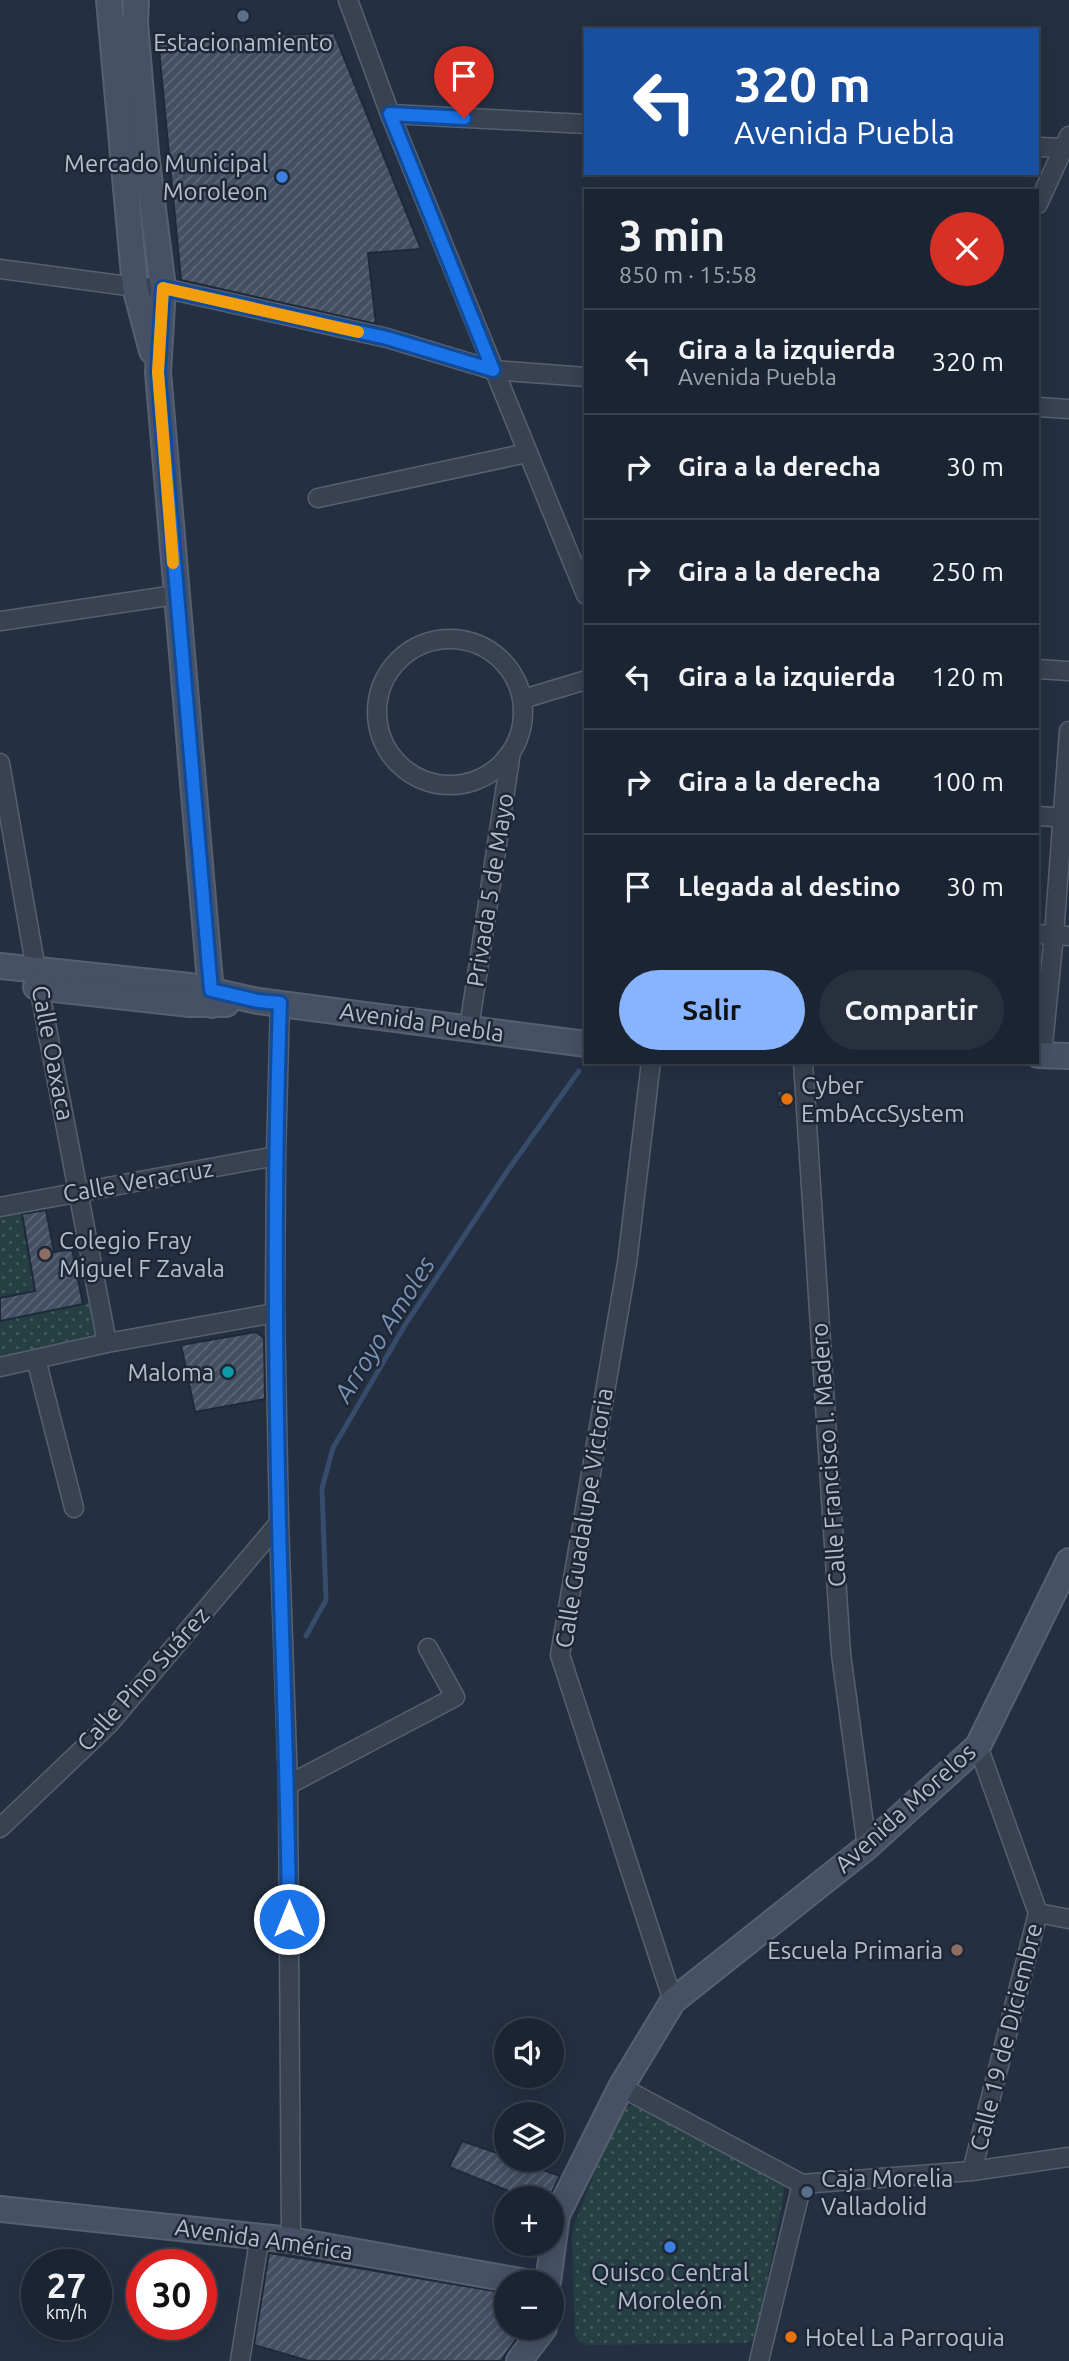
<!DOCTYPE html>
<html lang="es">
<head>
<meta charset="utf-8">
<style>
	body { margin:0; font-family:Ubuntu,sans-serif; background:#28303e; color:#f1f3f6; height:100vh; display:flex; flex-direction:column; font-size:26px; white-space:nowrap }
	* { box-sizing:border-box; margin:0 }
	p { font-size:23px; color:#a0a4ac }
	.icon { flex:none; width:38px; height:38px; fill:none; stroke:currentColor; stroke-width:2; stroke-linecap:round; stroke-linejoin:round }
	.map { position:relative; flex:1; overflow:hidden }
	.panel { position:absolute; left:584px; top:189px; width:455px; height:875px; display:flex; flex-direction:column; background:#1b2432; border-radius:0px; box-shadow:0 4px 18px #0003,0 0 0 2px #39414d }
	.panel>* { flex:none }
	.banner { position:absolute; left:584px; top:28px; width:455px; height:147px; border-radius:0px; box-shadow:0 4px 18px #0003,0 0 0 2px #39414d; background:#1a4fa0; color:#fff; overflow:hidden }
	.tools { position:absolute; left:494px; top:2018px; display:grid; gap:14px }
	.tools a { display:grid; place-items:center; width:70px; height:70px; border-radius:50%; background:#1b2432; box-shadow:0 4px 18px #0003,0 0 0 2px #39414d; font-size:35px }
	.speed { position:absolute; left:21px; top:2249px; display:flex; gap:14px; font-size:35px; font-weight:700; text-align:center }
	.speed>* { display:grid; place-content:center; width:91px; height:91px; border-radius:50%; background:#1b2432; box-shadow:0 4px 18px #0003,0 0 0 2px #39414d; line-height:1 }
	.speed small { font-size:18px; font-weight:400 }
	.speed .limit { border:10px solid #d22; background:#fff; color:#111 }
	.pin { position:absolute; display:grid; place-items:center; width:60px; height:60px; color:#fff; margin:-72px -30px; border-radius:50% 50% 50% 0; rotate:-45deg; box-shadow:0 0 7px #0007 }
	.pin .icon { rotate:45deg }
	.me { position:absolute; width:77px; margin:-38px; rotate:0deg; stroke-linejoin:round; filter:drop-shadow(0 0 5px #0008) }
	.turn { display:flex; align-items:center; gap:24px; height:147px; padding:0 35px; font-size:32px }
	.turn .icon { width:91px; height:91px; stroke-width:2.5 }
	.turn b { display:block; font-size:49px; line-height:60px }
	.round { display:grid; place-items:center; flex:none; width:74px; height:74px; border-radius:37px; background:#28303e }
	.headline { display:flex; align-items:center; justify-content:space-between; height:119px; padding:0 35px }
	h1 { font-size:42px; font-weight:700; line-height:52px }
	.primary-button { display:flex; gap:14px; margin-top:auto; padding:14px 35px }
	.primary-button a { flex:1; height:80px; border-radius:42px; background:#88b3fe; color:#111; font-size:28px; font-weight:700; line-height:80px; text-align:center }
	.primary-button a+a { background:#28303e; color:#f1f3f6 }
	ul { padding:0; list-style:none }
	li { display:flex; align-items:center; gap:21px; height:105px; padding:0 35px; border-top:2px solid #39414d }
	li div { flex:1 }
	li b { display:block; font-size:26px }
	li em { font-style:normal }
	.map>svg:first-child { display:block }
	.green { fill:url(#green-dots) }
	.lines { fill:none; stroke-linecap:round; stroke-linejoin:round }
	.stream { stroke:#374b6a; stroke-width:5 }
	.building { fill:url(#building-hatch); stroke:#1f2939; stroke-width:2 }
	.street-casing { stroke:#56606f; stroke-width:21 }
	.secondary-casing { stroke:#56606f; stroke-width:28 }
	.street { stroke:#384251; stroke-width:18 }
	.secondary { stroke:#465165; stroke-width:24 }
	.route-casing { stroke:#114b97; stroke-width:18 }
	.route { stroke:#1a73e8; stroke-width:12 }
	.slow { stroke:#f59e0b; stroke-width:12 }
	.service-dot { fill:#5c6f8a; stroke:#1d2737; stroke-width:2.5 }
	.shop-dot { fill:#3f7fe0; stroke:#1d2737; stroke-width:2.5 }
	.food-dot { fill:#e8710a; stroke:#1d2737; stroke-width:2.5 }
	.education-dot { fill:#8d6e63; stroke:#1d2737; stroke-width:2.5 }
	.culture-dot { fill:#0f9aa8; stroke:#1d2737; stroke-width:2.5 }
	.labels { text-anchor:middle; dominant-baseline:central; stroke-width:5; stroke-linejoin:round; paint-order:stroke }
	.poi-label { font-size:24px; fill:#b5bdcc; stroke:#1d2737; text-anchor:start }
	.street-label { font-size:24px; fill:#b5bdcc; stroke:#1d2737 }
	.water-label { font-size:26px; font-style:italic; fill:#7b93b4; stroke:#1d2737 }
</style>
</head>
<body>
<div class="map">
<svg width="1069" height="2361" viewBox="0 0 1069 2361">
	<defs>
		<pattern id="green-dots" width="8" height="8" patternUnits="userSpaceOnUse" patternTransform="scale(1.75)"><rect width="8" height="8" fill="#263f43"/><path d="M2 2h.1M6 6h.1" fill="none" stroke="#43595d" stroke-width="1.8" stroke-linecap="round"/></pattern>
		<pattern id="building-hatch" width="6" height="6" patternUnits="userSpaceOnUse" patternTransform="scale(1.75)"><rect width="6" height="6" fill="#435064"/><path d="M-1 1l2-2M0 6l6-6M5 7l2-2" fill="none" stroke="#5c6779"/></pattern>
	</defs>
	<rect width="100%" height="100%" fill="#243042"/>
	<!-- green -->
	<g class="green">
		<path d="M20,1203L35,1291L0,1298V1207Z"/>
		<path d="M99,1301L107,1343L0,1367V1321Z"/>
		<path d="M632,2105H643L783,2184L784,2193L757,2333L752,2340L745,2343L588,2345L579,2341L575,2335L572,2235L575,2223L617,2114L624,2108Z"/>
	</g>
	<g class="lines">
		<!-- stream -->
		<path class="stream" d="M306,1636L326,1600L322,1488L333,1448L405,1325L508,1170L579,1071"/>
	</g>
	<!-- building -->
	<g class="building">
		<path d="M334,33L421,249L368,253L376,324L181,280L158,39Z"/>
		<path d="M777,1091H793L794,1107H779Z"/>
		<path d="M46,1210L54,1252L72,1249L83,1304L0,1321V1298L35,1291L22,1214Z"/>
		<path d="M256,1332L264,1338L265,1399L195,1412L181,1345Z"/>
		<path d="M462,2141L506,2156V2160H515L560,2176L549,2198H526L449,2167Z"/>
		<path d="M269,2253L506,2293V2328H524L501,2361H309L254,2345Z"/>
	</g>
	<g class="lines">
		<defs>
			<g id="street">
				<path d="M348,0L390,114L586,595"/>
				<path d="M390,114L586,124"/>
				<path d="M1038,147L1069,148"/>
				<path d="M1038,204L1069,136"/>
				<path d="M0,269L135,287L163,288L387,338L493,370L586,377"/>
				<path d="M1038,407L1069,409"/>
				<path d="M318,498L527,453"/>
				<path d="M0,621L175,595"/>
				<circle cx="450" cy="712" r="73"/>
				<path d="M1038,669L1069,671"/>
				<path d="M523,699L586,680"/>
				<path d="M0,763L39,987L107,1343"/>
				<path d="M1038,816L1069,818"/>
				<path d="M1038,934L1069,936"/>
				<path d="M280,1003L276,1156L275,1313L279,1523L288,1785L291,2240"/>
				<path d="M469,1028L511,752"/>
				<path d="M1042,1055L1054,935L1069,731"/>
				<path d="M651,1062L627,1263L560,1655L673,2001"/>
				<path d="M803,1062L841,1654L867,1847"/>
				<path d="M0,1207L276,1156"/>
				<path d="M36,1359L74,1508"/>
				<path d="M0,1367L107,1343L275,1313"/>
				<path d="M288,1785L455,1697L428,1648"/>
				<path d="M0,1828L109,1724L279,1523"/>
				<path d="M1038,1913L1069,1919"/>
				<path d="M621,2087L802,2184"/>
				<path d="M972,2171L1038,1913L978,1746"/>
				<path d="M802,2184L972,2171L1069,2157"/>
				<path d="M240,2361L260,2235"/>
				<path d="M759,2361L802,2184"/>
			</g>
			<g id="secondary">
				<path d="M109,0L135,287L152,351"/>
				<path d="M136,0L135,23L146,153L163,288L158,372L212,1005"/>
				<path d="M0,966L190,986L258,1001L586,1044"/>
				<path d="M36,987L190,1004H226"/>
				<path d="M1038,1055L1069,1056"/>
				<path d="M0,2209L291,2240L526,2282"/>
				<path d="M548,2282L557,2215L621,2087L673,2001L867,1847L978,1746L1069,1561"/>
				<path d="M519,2361L544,2328"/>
			</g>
		</defs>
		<!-- street casing -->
		<use href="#street" class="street-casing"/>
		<!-- secondary casing -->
		<use href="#secondary" class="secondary-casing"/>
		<!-- street -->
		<use href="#street" class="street"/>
		<!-- secondary -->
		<use href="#secondary" class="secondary"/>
	</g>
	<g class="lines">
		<defs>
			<path id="route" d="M289,1919C288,1786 282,1654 279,1522C275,1349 274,1176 280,1003L258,1001L211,990L158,372L163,288L387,338L493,370L390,114L464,118"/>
		</defs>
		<!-- route casing -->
		<use href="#route" class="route-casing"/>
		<!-- route -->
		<use href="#route" class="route"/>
		<!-- slow -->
		<path class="slow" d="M173,563L158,372L163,288L358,332"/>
	</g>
	<!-- markers -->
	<g class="service-dot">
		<circle cx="243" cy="16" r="7"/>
		<circle cx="807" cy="2192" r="7"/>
	</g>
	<g class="shop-dot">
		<circle cx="282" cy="177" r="7"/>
		<circle cx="670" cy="2247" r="7"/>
	</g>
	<g class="food-dot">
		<circle cx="787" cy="1099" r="7"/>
		<circle cx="791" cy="2337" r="7"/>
	</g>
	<g class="education-dot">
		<circle cx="45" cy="1254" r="7"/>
		<circle cx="957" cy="1950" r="7"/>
	</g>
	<circle class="culture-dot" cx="228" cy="1372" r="7"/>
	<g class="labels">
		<!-- poi labels -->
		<g class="poi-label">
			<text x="243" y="42" text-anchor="middle">Estacionamiento</text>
			<text x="268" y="163" text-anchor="end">Mercado Municipal<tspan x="268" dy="28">Moroleon</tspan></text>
			<text x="801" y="1085">Cyber<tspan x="801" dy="28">EmbAccSystem</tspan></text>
			<text x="59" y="1240">Colegio Fray<tspan x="59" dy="28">Miguel F Zavala</tspan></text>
			<text x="214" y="1372" text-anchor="end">Maloma</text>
			<text x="943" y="1950" text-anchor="end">Escuela Primaria</text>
			<text x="821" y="2178">Caja Morelia<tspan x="821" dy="28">Valladolid</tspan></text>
			<text x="670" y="2272" text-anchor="middle">Quisco Central<tspan x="670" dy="28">Moroleón</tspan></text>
			<text x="805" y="2337">Hotel La Parroquia</text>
		</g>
		<!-- street labels -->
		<g class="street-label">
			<text transform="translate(490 890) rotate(-81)">Privada 5 de Mayo</text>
			<text transform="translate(422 1022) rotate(8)">Avenida Puebla</text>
			<text transform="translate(53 1053) rotate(79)">Calle Oaxaca</text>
			<text transform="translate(138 1181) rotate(-10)">Calle Veracruz</text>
			<text transform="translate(828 1455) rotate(-94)">Calle Francisco I. Madero</text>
			<text transform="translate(584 1518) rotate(-81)">Calle Guadalupe Victoria</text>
			<text transform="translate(143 1679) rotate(-48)">Calle Pino Suárez</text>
			<text transform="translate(905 1808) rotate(-42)">Avenida Morelos</text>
			<text transform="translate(1006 2037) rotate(-76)">Calle 19 de Diciembre</text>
			<text transform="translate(264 2239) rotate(8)">Avenida América</text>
		</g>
		<!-- water labels -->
		<g class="water-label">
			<text transform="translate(384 1329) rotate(-58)">Arroyo Amoles</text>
		</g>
	</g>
</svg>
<div class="tools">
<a><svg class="icon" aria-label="sound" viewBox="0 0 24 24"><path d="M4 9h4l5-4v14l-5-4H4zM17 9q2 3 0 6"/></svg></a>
<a><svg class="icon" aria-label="layers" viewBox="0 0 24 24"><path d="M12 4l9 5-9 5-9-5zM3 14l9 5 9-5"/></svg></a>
<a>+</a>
<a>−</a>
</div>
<div class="speed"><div>27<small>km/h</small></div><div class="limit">30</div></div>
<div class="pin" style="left:464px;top:118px;background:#d93025"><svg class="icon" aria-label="arrive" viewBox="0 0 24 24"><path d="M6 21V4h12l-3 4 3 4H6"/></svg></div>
<svg class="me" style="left:289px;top:1919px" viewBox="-20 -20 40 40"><circle r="17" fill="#1a73e8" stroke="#fff" stroke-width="3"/><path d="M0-11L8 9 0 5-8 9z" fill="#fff"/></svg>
<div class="banner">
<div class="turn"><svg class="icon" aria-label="left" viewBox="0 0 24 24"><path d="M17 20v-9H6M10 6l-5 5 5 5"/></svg><div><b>320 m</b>Avenida Puebla</div></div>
</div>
<section class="panel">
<div class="headline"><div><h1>3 min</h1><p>850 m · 15:58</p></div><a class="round" style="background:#d93025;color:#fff"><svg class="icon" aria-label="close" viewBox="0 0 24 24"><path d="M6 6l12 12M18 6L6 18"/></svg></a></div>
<ul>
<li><svg class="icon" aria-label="left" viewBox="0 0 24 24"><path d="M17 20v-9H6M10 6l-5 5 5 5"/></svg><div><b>Gira a la izquierda</b><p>Avenida Puebla</p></div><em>320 m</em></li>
<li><svg class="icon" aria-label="right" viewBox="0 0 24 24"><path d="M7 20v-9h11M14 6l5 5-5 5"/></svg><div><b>Gira a la derecha</b></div><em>30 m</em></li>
<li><svg class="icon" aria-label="right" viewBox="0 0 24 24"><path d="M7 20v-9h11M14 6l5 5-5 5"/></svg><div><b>Gira a la derecha</b></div><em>250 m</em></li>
<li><svg class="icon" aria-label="left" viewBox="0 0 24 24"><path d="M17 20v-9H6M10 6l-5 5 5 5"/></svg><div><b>Gira a la izquierda</b></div><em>120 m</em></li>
<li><svg class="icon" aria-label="right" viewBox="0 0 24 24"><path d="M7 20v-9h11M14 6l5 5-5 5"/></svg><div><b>Gira a la derecha</b></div><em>100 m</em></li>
<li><svg class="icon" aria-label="arrive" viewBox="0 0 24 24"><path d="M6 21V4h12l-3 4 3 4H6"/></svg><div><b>Llegada al destino</b></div><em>30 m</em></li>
</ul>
<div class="primary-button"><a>Salir</a><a>Compartir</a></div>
</section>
</div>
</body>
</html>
